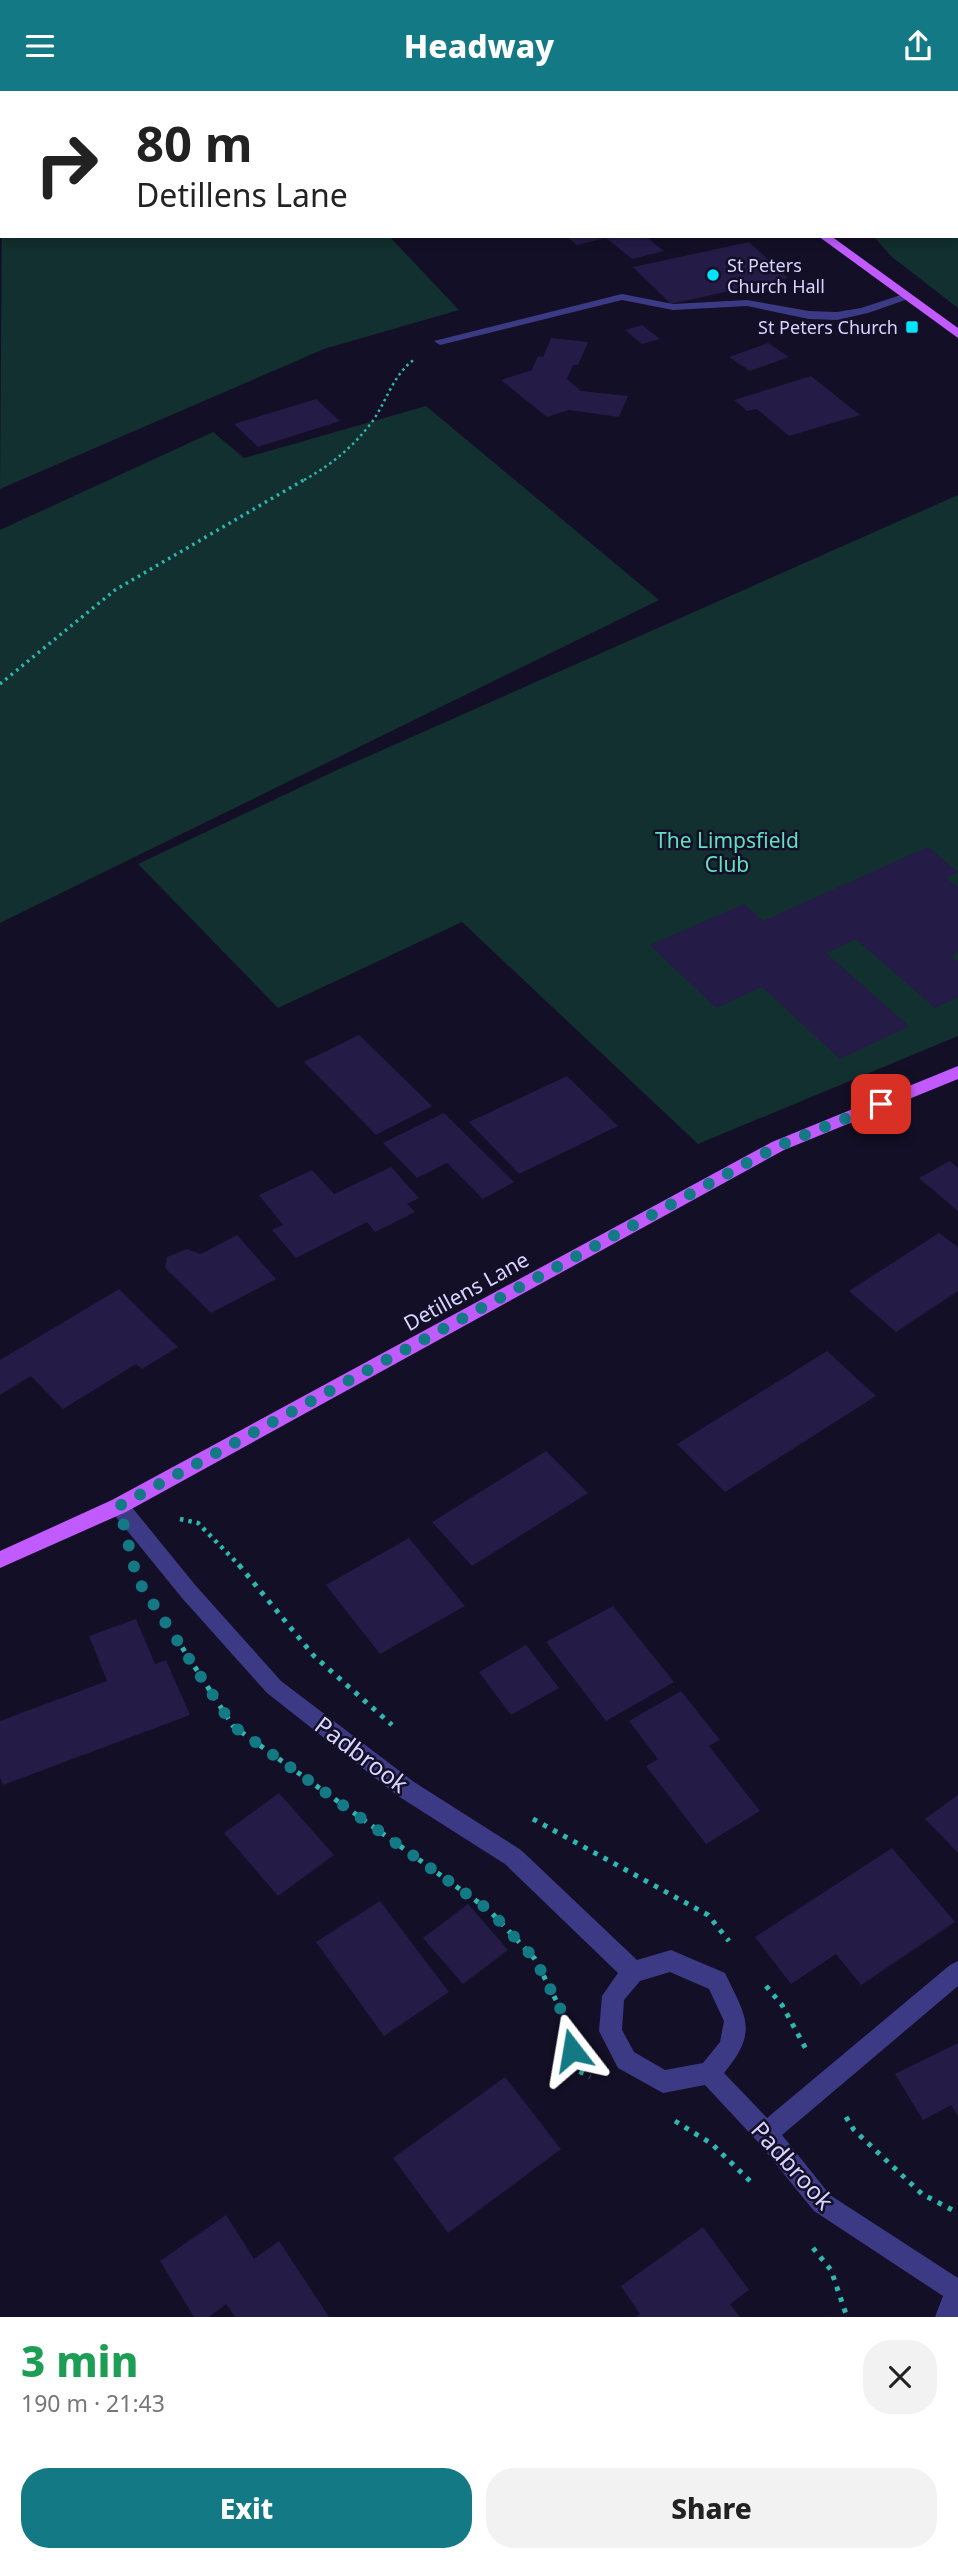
<!DOCTYPE html>
<html lang="en">
<head>
<meta charset="utf-8">
<style>
	body { margin:0; font-family:"Noto Sans",sans-serif; background:#f2f2f2; color:#222; height:100vh; display:flex; flex-direction:column; font-size:26px; white-space:nowrap }
	* { box-sizing:border-box; margin:0 }
	p { font-size:23px; color:#767676 }
	.icon { flex:none; width:38px; height:38px; fill:none; stroke:currentColor; stroke-width:2; stroke-linecap:round; stroke-linejoin:round }
	.map { position:relative; height:2226px; overflow:hidden }
	.panel { display:flex; flex-direction:column; background:#fff; flex:1 }
	.panel>* { flex:none }
	.guide { position:absolute; left:0px; top:0px; width:959px; height:147px; box-shadow:0 4px 10px #0003; background:#fff; color:#222; overflow:hidden }
	.pin { position:absolute; display:grid; place-items:center; width:60px; height:60px; color:#fff; margin:-30px; border-radius:14px; box-shadow:0 4px 10px #0006 }
	.me { position:absolute; width:77px; margin:-38px; rotate:346deg; stroke-linejoin:round; filter:drop-shadow(0 0 5px #0008) }
	.turn { display:flex; align-items:center; gap:24px; height:147px; padding:0 21px; font-size:32px }
	.turn .icon { width:91px; height:91px; stroke-width:2.5 }
	.turn b { display:block; font-size:49px; line-height:60px }
	.round { display:grid; place-items:center; flex:none; width:74px; height:74px; border-radius:28px; background:#f2f2f2 }
	.summary { display:flex; align-items:center; justify-content:space-between; height:119px; padding:0 21px }
	h1 { font-size:42px; font-weight:800; line-height:52px; color:#1e9e55 }
	.action { display:flex; gap:14px; margin-top:auto; padding:14px 21px }
	.action a { flex:1; height:80px; border-radius:28px; background:#137a85; color:#fff; font-size:28px; font-weight:800; line-height:80px; text-align:center }
	.action a+a { background:#f2f2f2; color:#222 }
	header { display:flex; justify-content:space-between; align-items:center; height:91px; padding:0 21px; background:#137a85; color:#fff; font-size:32px; font-weight:800 }
	.map>svg:first-child { display:block }
	.green { fill:#12302f }
	.lines { fill:none; stroke-linecap:round; stroke-linejoin:round }
	.stream { fill:#0c2248; fill-rule:evenodd }
	.building { fill:#241b47 }
	.path-far3 { stroke:#2fb8b0; stroke-width:2.5; stroke-dasharray:2.5 3.5; stroke-linecap:butt }
	.path-far2 { stroke:#2fb8b0; stroke-width:3.5; stroke-dasharray:2.5 4.5; stroke-linecap:butt }
	.path-far1 { stroke:#2fb8b0; stroke-width:4.5; stroke-dasharray:3.5 5; stroke-linecap:butt }
	.path { stroke:#2fb8b0; stroke-width:5; stroke-dasharray:4.5 7; stroke-linecap:butt }
	.minor { fill:#3d3a85; fill-rule:evenodd }
	.major { fill:#c25bff; fill-rule:evenodd }
	.route { stroke:#137a85; stroke-width:12; stroke-dasharray:0 21.6 }
	.poi-dot { fill:#00e5ff; stroke:#130f26; stroke-width:2.5 }
	.labels { text-anchor:middle; dominant-baseline:central; stroke-width:5; stroke-linejoin:round; paint-order:stroke }
	.far-poi-label { font-size:18px; fill:#d9d4ff; stroke:#130f26; text-anchor:start }
	.park-label { font-size:21px; fill:#5fe0c0; stroke:#130f26 }
	.street-label { font-size:21px; fill:#d9d4ff; stroke:#130f26 }
	.near-street-label { font-size:24px; fill:#d9d4ff; stroke:#130f26 }
</style>
</head>
<body>
<header><svg class="icon" aria-label="menu" viewBox="0 0 24 24"><path d="M4 6h16M4 12h16M4 18h16"/></svg>Headway<svg class="icon" aria-label="share" viewBox="0 0 24 24"><path d="M12 15V3M7 8l5-5 5 5M5 13v7h14v-7"/></svg></header>
<div class="map">
<svg width="958" height="2226" viewBox="0 0 958 2226">
	<rect width="100%" height="100%" fill="#130f26"/>
	<!-- green -->
	<g class="green">
		<path d="M958,106V217L892,166L873,145H957Z"/>
		<path d="M2,110V145H389L459,219L324,258L0,398Z"/>
		<path d="M426,315L659,509L0,832V439L213,341L244,367Z"/>
		<path d="M958,404V945L698,1053L462,831L278,917L138,773L335,680Z"/>
	</g>
	<g class="lines">
		<!-- stream -->
		<g class="stream">
			<path d="M201,0H213L200,2Z"/>
			<path d="M2,86V92L0,93V87Z"/>
		</g>
	</g>
	<!-- building -->
	<g class="building">
		<path d="M566,145H645L664,160L632,168L606,147L577,154Z"/>
		<path d="M749,151L788,187L671,213L633,176Z"/>
		<path d="M642,234L660,248L642,253L625,239Z"/>
		<path d="M551,247L588,251L578,274H573L567,288L581,300L628,305L619,326L569,319L547,326L501,289L532,279L538,265L543,266Z"/>
		<path d="M768,252L789,266L750,280L729,266Z"/>
		<path d="M811,285L860,324L789,345L757,318L747,320L734,309Z"/>
		<path d="M316,308L340,330L258,356L234,333Z"/>
		<path d="M928,756L958,781L946,787L958,796V861L951,865L958,871V906L935,917L856,848L826,862L909,935L840,968L762,896L716,917L650,854L744,813L763,830Z"/>
		<path d="M359,944L432,1015L376,1044L304,971Z"/>
		<path d="M567,985L618,1035L519,1083L469,1031Z"/>
		<path d="M444,1022L514,1091L483,1108L447,1072L417,1087L383,1052Z"/>
		<path d="M950,1070L958,1077V1120L919,1087Z"/>
		<path d="M391,1076L419,1107L407,1113L415,1121L375,1141L367,1131L296,1167L272,1139L283,1134L259,1104L312,1079L334,1103Z"/>
		<path d="M939,1142L958,1156V1200L896,1241L849,1200Z"/>
		<path d="M237,1144L276,1188L211,1222L165,1177L167,1166L187,1158L201,1163Z"/>
		<path d="M119,1198L178,1256L142,1278L136,1273L63,1318L31,1285L0,1304V1269Z"/>
		<path d="M827,1260L876,1305L725,1401L677,1353Z"/>
		<path d="M546,1360L588,1402L472,1475L432,1431Z"/>
		<path d="M409,1447L465,1515L380,1563L326,1494Z"/>
		<path d="M613,1515L674,1591L606,1630L546,1551Z"/>
		<path d="M136,1528L155,1573L166,1569L190,1624L3,1694L0,1686V1630L107,1590L89,1545Z"/>
		<path d="M526,1554L559,1597L511,1624L479,1581Z"/>
		<path d="M681,1600L720,1649L709,1655L760,1720L706,1753L646,1675L658,1668L629,1630Z"/>
		<path d="M279,1702L334,1764L278,1805L224,1742Z"/>
		<path d="M958,1704V1762L925,1728Z"/>
		<path d="M892,1757L955,1831L861,1894L836,1863L791,1893L755,1846Z"/>
		<path d="M380,1810L449,1901L384,1945L316,1851Z"/>
		<path d="M468,1813L508,1859L463,1893L423,1847Z"/>
		<path d="M958,1952V2025L951,2014L923,2029L895,1983Z"/>
		<path d="M505,1986L561,2058L448,2142L393,2067Z"/>
		<path d="M226,2124L254,2168L279,2150L329,2226H235L226,2213L209,2226H194L160,2170Z"/>
		<path d="M703,2136L749,2199L730,2213L740,2226H635L640,2223L621,2195Z"/>
	</g>
	<g class="lines">
		<!-- path-far3 -->
		<path class="path-far3" d="M304,389C331,374 353,356 372,331C387,310 393,283 415,268"/>
		<!-- path-far2 -->
		<path class="path-far2" d="M0,593L115,499L307,387"/>
		<!-- path-far1 -->
		<path class="path-far1" d="M180,1428L198,1432L240,1475"/>
		<!-- path -->
		<g class="path">
			<path d="M239,1474L314,1565L392,1634"/>
			<path d="M176,1547L233,1635L489,1819L535,1868L561,1919L577,1979L590,1986"/>
			<path d="M533,1728L708,1824L729,1850"/>
			<path d="M766,1895L782,1914L806,1958"/>
			<path d="M846,2026L854,2039L922,2103L958,2122"/>
			<path d="M675,2030L712,2053L750,2090"/>
			<path d="M813,2157L831,2179L847,2226"/>
		</g>
		<!-- minor -->
		<g class="minor">
			<path d="M634,0H649L650,2H635Z"/>
			<path d="M918,0H933L934,2H919Z"/>
			<rect x="957" y="5" width="1" height="6"/>
			<path d="M0,31H2L0,38Z"/>
			<path d="M907,202L913,205L911,207L868,222L837,229L809,228L747,215L673,219L622,209L440,254L434,250L622,203L673,213L747,209L809,220L837,221L861,217Z"/>
			<path d="M119,1407L126,1409L196,1495L281,1590L414,1691L521,1759L637,1869L671,1859L725,1882C746,1926 759,1940 724,1982L767,2027L950,1874L958,1870V1895L782,2044L830,2104L958,2187V2226H935L943,2205L814,2120L758,2051L705,1994L663,2002L618,1977L599,1940L602,1905L618,1882L505,1773L398,1705L267,1602L182,1507L112,1421L109,1415L112,1409ZM670,1881L709,1898L724,1930L720,1951L703,1972L665,1979L634,1961L622,1939L624,1909L640,1890Z"/>
		</g>
		<!-- major -->
		<g class="major">
			<path d="M643,0H654L642,2Z"/>
			<path d="M818,145H831L958,237V247Z"/>
			<path d="M958,975V988L784,1059L126,1421L0,1477V1460L112,1409L772,1051Z"/>
		</g>
	</g>
	<g class="lines">
		<!-- route -->
		<path class="route" d="M572,1959L561,1919L535,1868L489,1819L233,1635L137,1488L119,1415L778,1055L881,1013"/>
	</g>
	<!-- markers -->
	<g class="poi-dot">
		<circle cx="713" cy="184" r="7"/>
		<rect x="905" y="229" width="14" height="14" rx="3.5"/>
	</g>
	<g class="labels">
		<!-- far-poi labels -->
		<g class="far-poi-label">
			<text x="727" y="174">St Peters<tspan x="727" dy="21">Church Hall</tspan></text>
			<text x="898" y="236" text-anchor="end">St Peters Church</text>
		</g>
		<!-- park labels -->
		<g class="park-label">
			<text x="727" y="749">The Limpsfield<tspan x="727" dy="24">Club</tspan></text>
		</g>
		<!-- street labels -->
		<g class="street-label">
			<text transform="translate(466 1200) rotate(-29)">Detillens Lane</text>
		</g>
		<!-- near-street labels -->
		<g class="near-street-label">
			<text transform="translate(362 1663) rotate(37)">Padbrook</text>
			<text transform="translate(793 2074) rotate(48)">Padbrook</text>
		</g>
	</g>
</svg>
<div class="pin" style="left:881px;top:1013px;background:#d93025"><svg class="icon" aria-label="arrive" viewBox="0 0 24 24"><path d="M6 21V4h12l-3 4 3 4H6"/></svg></div>
<svg class="me" style="left:572px;top:1959px" viewBox="-20 -20 40 40"><path d="M0-17L14 15 0 8-14 15z" fill="#137a85" stroke="#fff" stroke-width="4"/></svg>
<div class="guide">
<div class="turn"><svg class="icon" aria-label="right" viewBox="0 0 24 24"><path d="M7 20v-9h11M14 6l5 5-5 5"/></svg><div><b>80 m</b>Detillens Lane</div></div>
</div>
</div>
<section class="panel">
<div class="summary"><div><h1>3 min</h1><p>190 m · 21:43</p></div><a class="round"><svg class="icon" aria-label="close" viewBox="0 0 24 24"><path d="M6 6l12 12M18 6L6 18"/></svg></a></div>
<div class="action"><a>Exit</a><a>Share</a></div>
</section>
</body>
</html>
